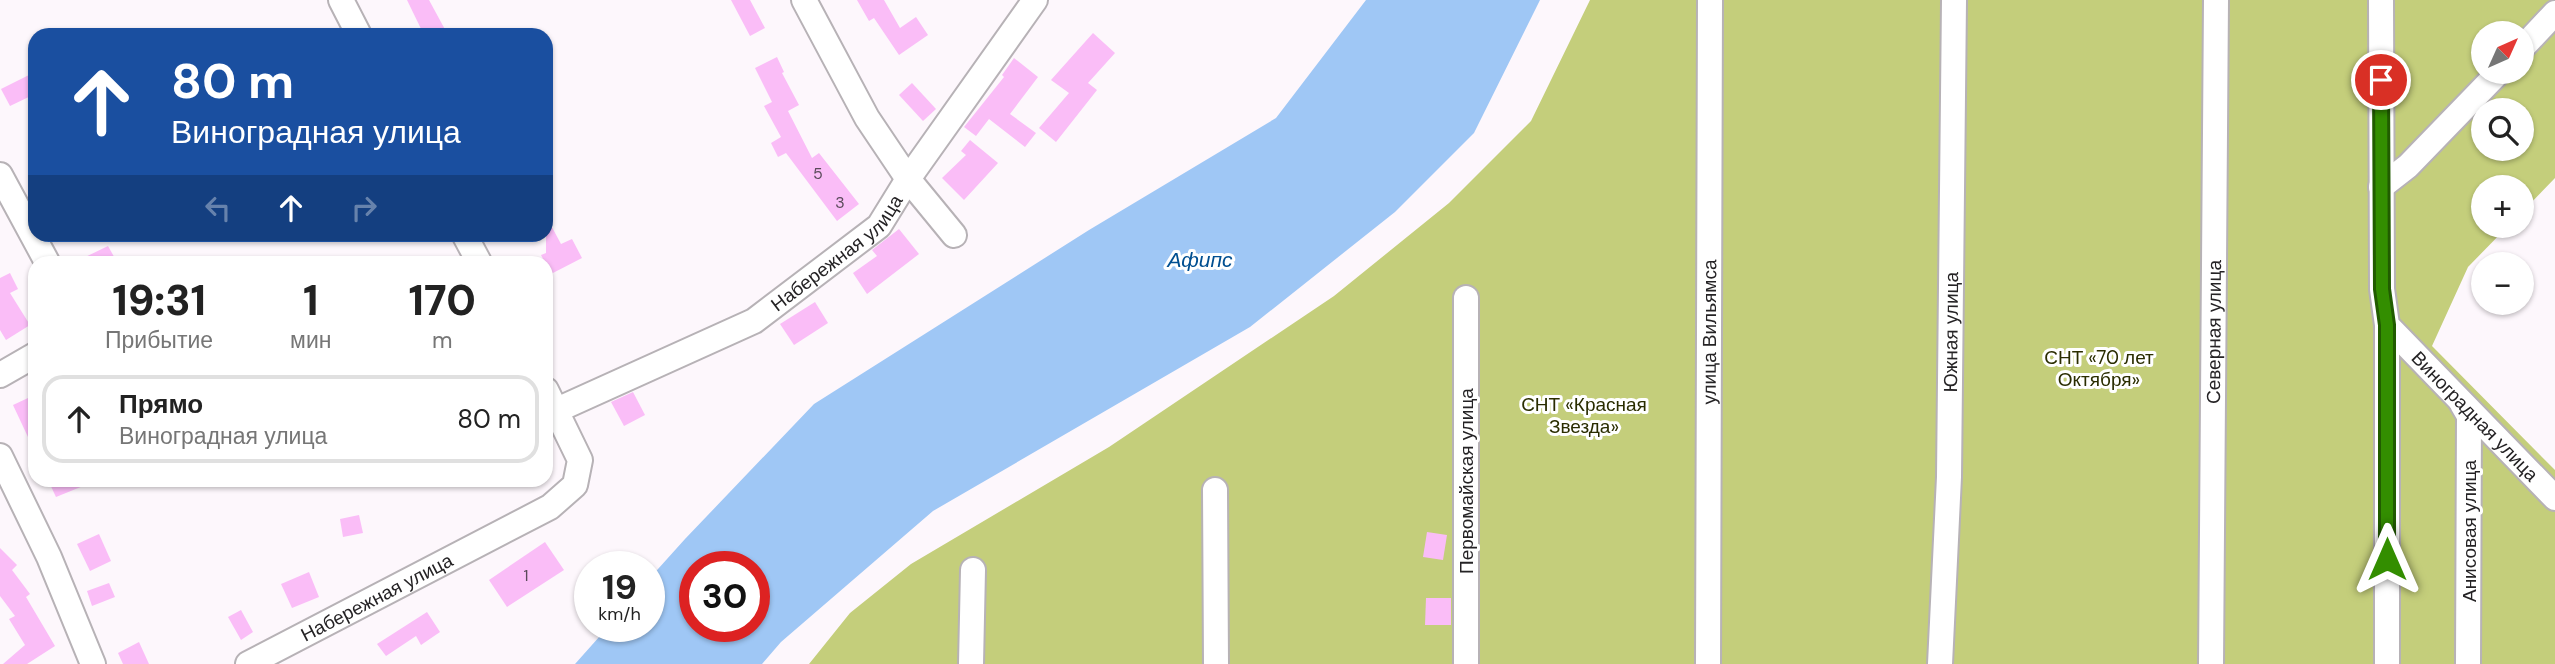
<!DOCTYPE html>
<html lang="ru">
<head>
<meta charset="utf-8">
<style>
	body { margin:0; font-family:"DM Sans",sans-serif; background:#f2f2f2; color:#222; height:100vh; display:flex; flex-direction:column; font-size:26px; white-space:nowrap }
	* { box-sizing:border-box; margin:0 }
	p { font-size:23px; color:#767676 }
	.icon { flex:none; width:38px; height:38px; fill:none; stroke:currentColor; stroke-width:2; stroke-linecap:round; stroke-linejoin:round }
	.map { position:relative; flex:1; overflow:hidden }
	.drawer { position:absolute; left:28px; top:256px; width:525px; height:231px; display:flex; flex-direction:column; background:#fff; border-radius:21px; box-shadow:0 2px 5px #0004 }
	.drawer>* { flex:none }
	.top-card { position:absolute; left:28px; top:28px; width:525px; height:214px; border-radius:21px; box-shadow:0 2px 5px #0004; background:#1a4fa0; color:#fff; overflow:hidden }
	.needle { width:46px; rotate:45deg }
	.buttons { position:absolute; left:2471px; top:21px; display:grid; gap:14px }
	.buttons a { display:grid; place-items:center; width:63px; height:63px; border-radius:50%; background:#fff; box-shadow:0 2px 5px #0004; font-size:35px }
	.speed { position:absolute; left:574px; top:551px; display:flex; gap:14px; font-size:35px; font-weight:700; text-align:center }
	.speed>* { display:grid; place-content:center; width:91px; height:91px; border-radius:50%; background:#fff; box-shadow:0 2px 5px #0004; line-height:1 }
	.speed small { font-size:18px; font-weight:400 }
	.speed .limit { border:10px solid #d22; background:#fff; color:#111 }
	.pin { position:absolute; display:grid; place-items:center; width:60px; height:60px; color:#fff; margin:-30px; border:4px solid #fff; border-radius:50%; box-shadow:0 2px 7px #0007 }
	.me { position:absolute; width:77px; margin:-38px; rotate:0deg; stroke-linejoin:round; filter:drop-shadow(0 0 5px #0008) }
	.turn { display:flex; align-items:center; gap:24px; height:147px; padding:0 28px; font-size:32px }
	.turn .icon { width:91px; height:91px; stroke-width:2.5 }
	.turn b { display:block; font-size:49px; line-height:60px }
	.lanes { display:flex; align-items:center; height:66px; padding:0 28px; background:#0003; justify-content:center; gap:35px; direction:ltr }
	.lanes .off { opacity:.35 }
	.eta { display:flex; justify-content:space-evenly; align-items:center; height:119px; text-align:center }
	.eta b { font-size:42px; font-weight:800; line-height:49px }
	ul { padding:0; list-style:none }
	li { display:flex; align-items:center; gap:21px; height:88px; margin:0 14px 10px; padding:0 14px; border:4px solid #e0e0e0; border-radius:21px }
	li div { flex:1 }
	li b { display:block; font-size:26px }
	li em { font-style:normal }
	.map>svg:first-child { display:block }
	.green { fill:#c4ce7b; fill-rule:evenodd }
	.water { fill:#9fc7f5; fill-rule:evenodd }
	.building { fill:#fabdf7 }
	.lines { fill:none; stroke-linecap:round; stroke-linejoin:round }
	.minor-casing { stroke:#b7b2b6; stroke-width:28 }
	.minor { stroke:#fff; stroke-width:24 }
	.route-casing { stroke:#215c00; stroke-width:18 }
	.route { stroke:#338e00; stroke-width:12 }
	.labels { text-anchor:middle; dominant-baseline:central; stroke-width:6; stroke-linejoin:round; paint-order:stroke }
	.number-label { font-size:16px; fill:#5a4a5a }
	.street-label { font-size:19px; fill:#252325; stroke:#fff }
	.park-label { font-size:19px; fill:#2a2d00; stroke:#fff }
	.water-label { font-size:21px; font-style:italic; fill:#004f91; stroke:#fff }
</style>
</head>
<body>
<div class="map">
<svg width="2555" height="664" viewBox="0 0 2555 664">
	<rect width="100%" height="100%" fill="#fdf7fc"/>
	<!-- green -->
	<path class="green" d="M1590,0H2555V178L2522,212V187H2483V226H2508L2468,267L2432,346L2555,470V664H809L850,613L911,564L1109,447L1334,296L1449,203L1531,121ZM2483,33H2522V72H2483ZM2483,110H2522V149H2483Z"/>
	<!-- water -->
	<path class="water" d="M1366,0H1540L1474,133L1395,212L1250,327L933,511L781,642L762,664H575L608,627L649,626V579L685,539L814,404L1089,230L1276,118ZM695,567H754V626H695Z"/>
	<!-- building -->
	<g class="building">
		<path d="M407,0H429L448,35H424Z"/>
		<path d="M731,0H750L765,28L750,36Z"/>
		<path d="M857,0H884L900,28L916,17L928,35L899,55L874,18L869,21Z"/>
		<path d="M1093,33L1115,53L1088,83L1097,90L1056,142L1039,128L1069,93L1051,80Z"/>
		<path d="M777,57L784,72L782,73L799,105L788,111L812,158L819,153L859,204L837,221L786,153L778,157L771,143L781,137L764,106L772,102L755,68Z"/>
		<path d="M1014,58L1038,77L1010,114L1036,133L1025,147L989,119L976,136L964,127L1004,77L1002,75Z"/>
		<path d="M29,75L35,86V94L10,106L1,89Z"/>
		<path d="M912,83L936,109L923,121L899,95Z"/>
		<path d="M970,140L998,163L964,200L942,178L966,155L961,151Z"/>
		<path d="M546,216L561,244L572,239L582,258L551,274L541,255L546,253Z"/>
		<path d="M899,229L919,254L867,294L853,273L877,256L872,250Z"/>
		<path d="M108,246L117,262H75Z"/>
		<path d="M10,273L18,289L10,293L30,325L6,340L0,330V278Z"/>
		<path d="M815,302L828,323L794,345L780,324Z"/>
		<path d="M633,392L645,415L624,426L611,402Z"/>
		<path d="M28,398L35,413V452L13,405Z"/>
		<path d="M48,480H98L56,497Z"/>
		<path d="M359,515L363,533L343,537L340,519Z"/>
		<path d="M1427,532L1447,535L1443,560L1423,557Z"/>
		<path d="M99,534L111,561L90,571L77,544Z"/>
		<path d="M545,542L564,570L507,607L489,580Z"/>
		<path d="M0,548L17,565L12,570L30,594L26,597L55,646L27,664H3L25,645L9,619L15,616L0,596Z"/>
		<path d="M309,572L319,597L292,608L281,584Z"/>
		<path d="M109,583L115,597L92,606L87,591Z"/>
		<path d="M1426,598H1451V625H1425Z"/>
		<path d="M241,610L253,632L241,640L228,617Z"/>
		<path d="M427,612L440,632L421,645L416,636L386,656L377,644Z"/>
		<path d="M139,642L149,664H123L118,653Z"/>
	</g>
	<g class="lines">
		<defs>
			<g id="minor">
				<path d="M341,0L359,35"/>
				<path d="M804,0L867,118L908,179L954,235"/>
				<path id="s1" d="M2381,0L2382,289L2387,325L2555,498"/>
				<path d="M2522,48L2555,13"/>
				<path d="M0,175L47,262"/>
				<path d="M2381,187L2408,166L2499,72"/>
				<path d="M464,234L479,262"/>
				<path d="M1466,298V664"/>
				<path d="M2387,325V664"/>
				<path d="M0,375L35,355"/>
				<path d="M2462,404L2469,416L2468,664"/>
				<path id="s2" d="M557,410L754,321L879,226L908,179L1035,0"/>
				<path d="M0,456L49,557L93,664"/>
				<path d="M1215,490L1216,664"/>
				<path id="s3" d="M248,664L550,507L575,485L580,460L546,390"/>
				<path d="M971,664L973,570"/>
				<path id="s4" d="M1708,664L1710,0"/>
				<path id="s5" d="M1940,664L1949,477L1954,0"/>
				<path id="s6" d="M2211,664L2216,0"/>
			</g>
		</defs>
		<!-- minor casing -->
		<use href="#minor" class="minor-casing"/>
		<!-- minor -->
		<use href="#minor" class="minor"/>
	</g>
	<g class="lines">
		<defs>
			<path id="route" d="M2381,80L2382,289L2387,325V559"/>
		</defs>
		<!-- route casing -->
		<use href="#route" class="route-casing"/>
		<!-- route -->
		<use href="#route" class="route"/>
	</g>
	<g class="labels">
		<!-- number labels -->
		<g class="number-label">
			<text x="818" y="173">5</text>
			<text x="840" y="202">3</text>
			<text x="526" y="575">1</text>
		</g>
		<!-- street labels -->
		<g class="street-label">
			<text stroke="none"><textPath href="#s2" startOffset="324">Набережная улица</textPath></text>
			<text stroke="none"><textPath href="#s4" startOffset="332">улица Вильямса</textPath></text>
			<text stroke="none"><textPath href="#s5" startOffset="332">Южная улица</textPath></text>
			<text stroke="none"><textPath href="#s6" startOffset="332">Северная улица</textPath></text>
			<text stroke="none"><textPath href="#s1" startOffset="452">Виноградная улица</textPath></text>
			<text transform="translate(1466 481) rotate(-90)">Первомайская улица</text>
			<text transform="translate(2469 531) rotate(-90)">Анисовая улица</text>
			<text stroke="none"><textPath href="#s3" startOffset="145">Набережная улица</textPath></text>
		</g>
		<!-- park labels -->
		<g class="park-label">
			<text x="2099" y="357">СНТ «70 лет<tspan x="2099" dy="22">Октября»</tspan></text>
			<text x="1584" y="404">СНТ «Красная<tspan x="1584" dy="22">Звезда»</tspan></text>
		</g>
		<!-- water labels -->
		<g class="water-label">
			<text x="1200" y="260">Афипс</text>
		</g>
	</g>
</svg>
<div class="buttons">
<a><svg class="needle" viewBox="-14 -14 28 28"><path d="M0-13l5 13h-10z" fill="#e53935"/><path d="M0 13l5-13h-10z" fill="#767676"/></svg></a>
<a><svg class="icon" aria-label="search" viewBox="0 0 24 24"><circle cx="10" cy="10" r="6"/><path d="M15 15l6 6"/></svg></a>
<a>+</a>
<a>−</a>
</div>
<div class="speed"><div>19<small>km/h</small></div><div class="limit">30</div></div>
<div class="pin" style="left:2381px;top:80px;background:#d93025"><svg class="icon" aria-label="arrive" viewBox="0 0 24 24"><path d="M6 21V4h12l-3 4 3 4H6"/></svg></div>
<svg class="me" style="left:2387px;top:559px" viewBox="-20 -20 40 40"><path d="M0-17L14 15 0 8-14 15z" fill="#338e00" stroke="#fff" stroke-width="4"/></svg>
<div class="top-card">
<div class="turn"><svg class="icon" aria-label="ahead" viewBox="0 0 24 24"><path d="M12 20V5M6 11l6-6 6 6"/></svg><div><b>80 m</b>Виноградная улица</div></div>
<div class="lanes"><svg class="icon off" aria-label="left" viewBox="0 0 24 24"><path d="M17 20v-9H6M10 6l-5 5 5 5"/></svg><svg class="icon" aria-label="ahead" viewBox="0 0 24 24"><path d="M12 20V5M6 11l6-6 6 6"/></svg><svg class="icon off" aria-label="right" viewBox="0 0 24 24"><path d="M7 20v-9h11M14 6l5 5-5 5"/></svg></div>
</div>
<section class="drawer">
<div class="eta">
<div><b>19:31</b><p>Прибытие</p></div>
<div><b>1</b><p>мин</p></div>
<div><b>170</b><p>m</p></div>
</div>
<ul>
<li><svg class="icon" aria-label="ahead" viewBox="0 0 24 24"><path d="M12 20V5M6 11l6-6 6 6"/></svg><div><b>Прямо</b><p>Виноградная улица</p></div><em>80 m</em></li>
</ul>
</section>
</div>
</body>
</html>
